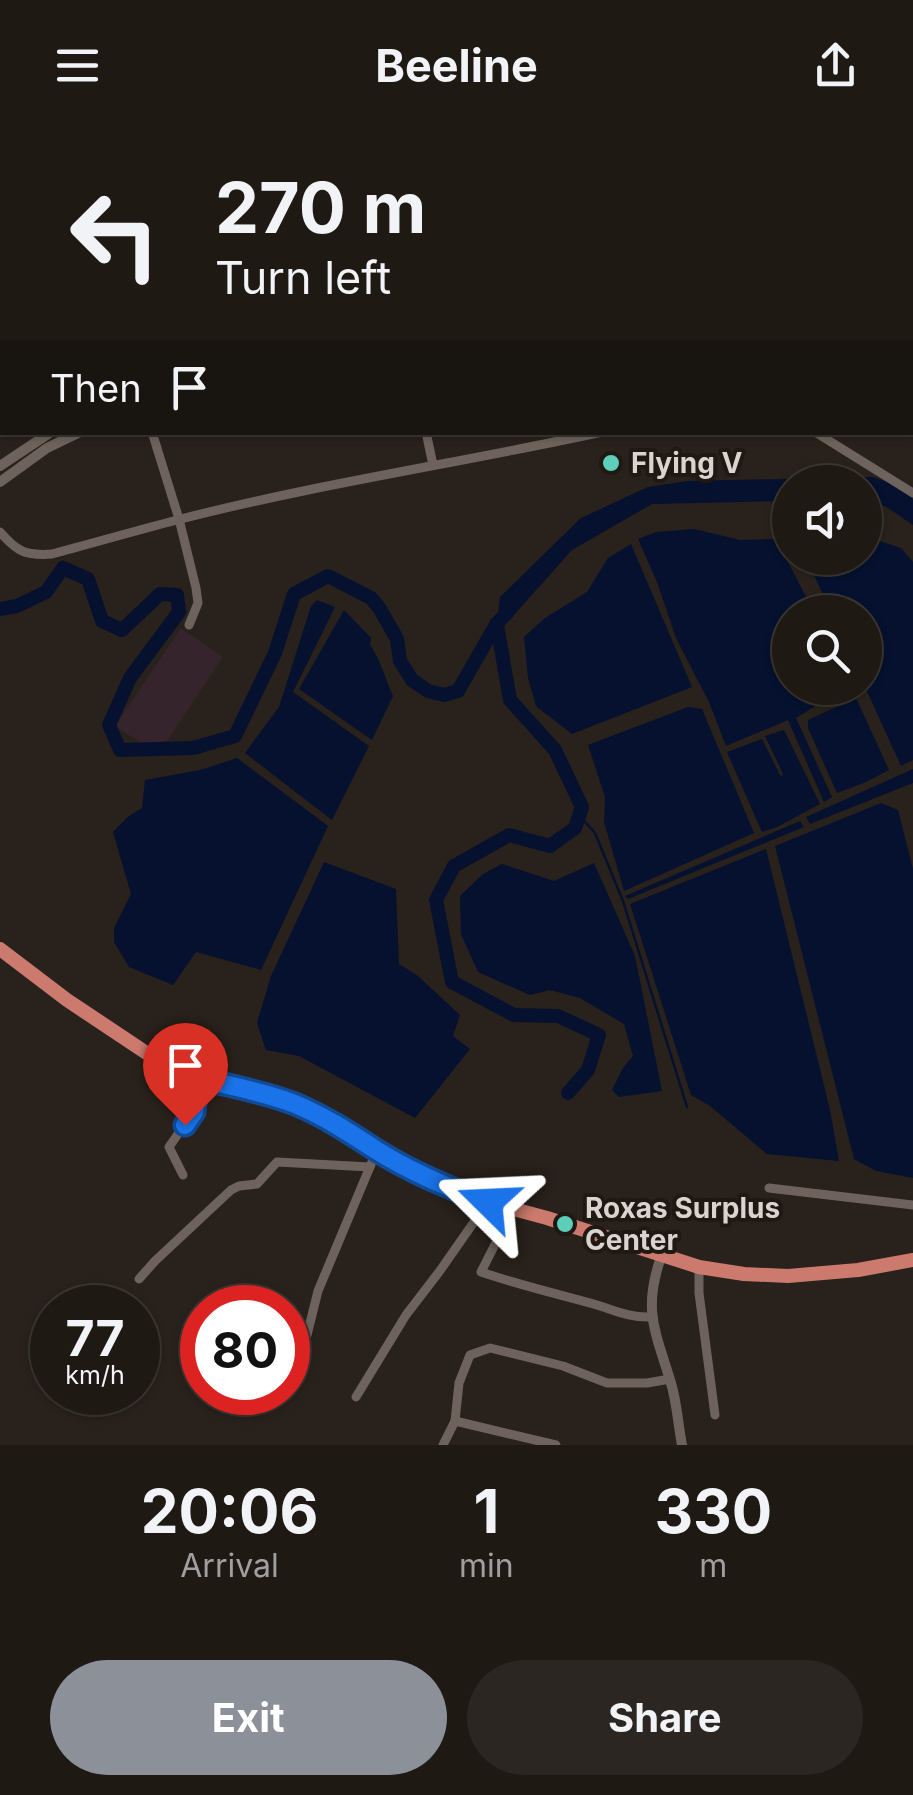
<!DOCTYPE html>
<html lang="en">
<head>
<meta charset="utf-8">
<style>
	body { margin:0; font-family:Inter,sans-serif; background:#2c2622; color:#f1f3f6; height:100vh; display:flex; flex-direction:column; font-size:38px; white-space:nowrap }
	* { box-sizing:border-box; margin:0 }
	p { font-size:32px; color:#a1a0a0 }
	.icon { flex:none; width:55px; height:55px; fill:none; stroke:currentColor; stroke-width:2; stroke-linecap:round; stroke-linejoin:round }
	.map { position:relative; height:1315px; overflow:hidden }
	.sheet { display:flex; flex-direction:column; background:#1f1914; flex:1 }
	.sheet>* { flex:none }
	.top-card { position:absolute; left:0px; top:0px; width:915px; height:305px; box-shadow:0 2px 8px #0004,0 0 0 2px #3c3834; background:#1f1914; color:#f1f3f6; overflow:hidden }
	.tools { position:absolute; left:772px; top:335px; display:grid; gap:20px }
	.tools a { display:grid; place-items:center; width:110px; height:110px; border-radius:50%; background:#1f1914; box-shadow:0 2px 8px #0004,0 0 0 2px #3c3834; font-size:50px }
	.speed { position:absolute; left:30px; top:1155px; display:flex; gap:20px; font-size:50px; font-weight:700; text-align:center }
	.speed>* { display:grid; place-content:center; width:130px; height:130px; border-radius:50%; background:#1f1914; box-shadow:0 2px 8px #0004,0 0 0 2px #3c3834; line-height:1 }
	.speed small { font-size:25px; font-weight:400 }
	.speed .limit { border:15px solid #d22; background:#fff; color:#111 }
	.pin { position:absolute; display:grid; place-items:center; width:85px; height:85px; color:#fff; margin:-102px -42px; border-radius:50% 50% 50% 0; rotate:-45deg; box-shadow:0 0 10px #0007 }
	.pin .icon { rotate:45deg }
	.me { position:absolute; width:110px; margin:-55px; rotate:291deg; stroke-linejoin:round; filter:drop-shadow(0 0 8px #0008) }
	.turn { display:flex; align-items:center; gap:35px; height:210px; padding:0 50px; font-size:45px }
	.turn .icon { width:130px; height:130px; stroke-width:2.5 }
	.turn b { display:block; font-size:70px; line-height:85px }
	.then { display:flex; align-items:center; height:95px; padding:0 50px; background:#0003; gap:20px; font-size:38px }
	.eta { display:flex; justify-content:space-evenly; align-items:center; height:170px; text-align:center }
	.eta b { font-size:60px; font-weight:700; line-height:70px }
	.primary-button { display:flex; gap:20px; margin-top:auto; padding:20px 50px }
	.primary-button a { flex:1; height:115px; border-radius:60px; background:#8c9099; color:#fff; font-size:40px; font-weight:700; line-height:115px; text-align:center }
	.primary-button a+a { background:#2c2622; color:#f1f3f6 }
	header { display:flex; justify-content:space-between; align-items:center; height:130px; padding:0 50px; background:#1f1914; font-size:45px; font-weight:700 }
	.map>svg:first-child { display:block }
	.industrial { fill:#36242c }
	.water { fill:#05112e }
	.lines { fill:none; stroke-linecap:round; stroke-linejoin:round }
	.stream { stroke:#05112e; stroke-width:2.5 }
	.river { stroke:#05112e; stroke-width:14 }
	.minor { stroke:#6d635c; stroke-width:9 }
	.tertiary { stroke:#6d635c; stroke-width:10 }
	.trunk { stroke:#cc7a6d; stroke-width:14 }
	.route-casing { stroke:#114b97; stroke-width:25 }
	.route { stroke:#1a73e8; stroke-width:18 }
	.poi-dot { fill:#5cceba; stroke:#201812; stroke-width:4 }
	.labels { text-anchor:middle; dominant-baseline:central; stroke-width:8; stroke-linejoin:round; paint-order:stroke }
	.poi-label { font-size:28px; font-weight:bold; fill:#dad4d0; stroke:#201812; text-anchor:start }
</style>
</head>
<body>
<header><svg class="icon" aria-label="menu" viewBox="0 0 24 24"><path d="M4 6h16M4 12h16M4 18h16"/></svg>Beeline<svg class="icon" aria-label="share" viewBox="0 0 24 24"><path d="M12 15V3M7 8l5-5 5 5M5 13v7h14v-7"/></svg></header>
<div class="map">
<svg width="913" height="1315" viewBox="0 0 913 1315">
	<rect width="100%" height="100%" fill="#29211b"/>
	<!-- industrial -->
	<path class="industrial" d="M181,498L223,527L165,614L144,615L115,596Z"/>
	<!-- water -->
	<g class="water">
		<path d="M872,347L891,353L913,369V395L885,376L865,373V352H790V371L652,374L572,420L513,486L497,493L500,467L581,388L648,357L688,351Z"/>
		<path d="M694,399L740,410L776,409L814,482H790V558L852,559L833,565L796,588L832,667L824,672L788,590L726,616L709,572L676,508L657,452L638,409L656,402Z"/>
		<path d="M865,406L901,418L913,432V630L901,636L865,557V482H831L806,428H865Z"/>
		<path d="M631,414L692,557L572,604L536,576L528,548L524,507L545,488L587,462L608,428Z"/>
		<path d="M317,470L335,477L293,562L369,616L332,690L245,623L279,577L311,476Z"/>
		<path d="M344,480L371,508L370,515C381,531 385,548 393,566L372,610L299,559Z"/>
		<path d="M856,568L889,640L866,652L837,663L808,598V590Z"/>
		<path d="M688,577L702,579L754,703L624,761L604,692L605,667L588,615Z"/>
		<path d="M784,600L820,674L777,697L762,702L727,622L762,609L781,647L783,644L765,606Z"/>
		<path d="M237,628L328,696L261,840L196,822L173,855L129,837L114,812V798L131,764L113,702L129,686L142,678L145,650L200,640Z"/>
		<path d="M913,639V653L810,694L806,687Z"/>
		<path d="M881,673L898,680L913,739V1048L876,1041L854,1029L775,716Z"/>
		<path d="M800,691L804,697L628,769L625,766Z"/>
		<path d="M766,719L830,980L839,1031L767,1024L710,976L691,965L630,774Z"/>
		<path d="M324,732L396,759L399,834L418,846L460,885L453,906L470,919L415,988L299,926L266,920L257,893L271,846Z"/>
		<path d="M594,733L635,826L662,961L619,967L612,960L623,938L633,926L624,894L580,868L550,860L530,865L478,842L461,804L460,766L483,744L502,734L554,751Z"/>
	</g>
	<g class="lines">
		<!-- stream -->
		<path class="stream" d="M579,685L595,703L623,771L687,977"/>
		<!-- river -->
		<g class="river">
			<path d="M0,479L17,476L46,462L63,438L88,449L102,491L122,500L160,464L177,465L179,482L130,548L109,595L120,620L193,618L235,606L275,523L294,464L328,446L371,468L380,479L397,509L400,531L412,550L428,561L444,565L458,561L497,493L507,483"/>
			<path d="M497,495L510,570L555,620L582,677L575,698L550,716L509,705L454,736L436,770L452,852L514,885L558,886L599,905L588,940L568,963"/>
		</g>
		<!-- minor -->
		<g class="minor">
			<path d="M195,0L197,2"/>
			<path d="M16,2L18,0"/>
			<path d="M126,2L127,0"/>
			<path d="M439,2L441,0"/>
			<path d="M646,2L659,0"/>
			<path d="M787,2V0"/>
			<path d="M0,17L2,15"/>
			<path d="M0,215L2,213"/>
			<path d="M152,302L179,389L196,458L198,473L189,495"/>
			<path d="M426,302L433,335"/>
			<path d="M815,302L913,363"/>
			<path d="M0,402C17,422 26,426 52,424C93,413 135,401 177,390C316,354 460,333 602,302"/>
			<path d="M183,1045L169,1017L194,981L198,948"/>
			<path d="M769,1058L913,1075"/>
			<path d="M513,1079L481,1142C519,1155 558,1164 597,1175C616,1181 630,1188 651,1187"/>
			<path d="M699,1137V1163L715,1285"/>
			<path d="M139,1149L155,1131L231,1060L239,1056L257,1054L277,1032L370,1037"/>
			<path d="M300,1233L318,1161L377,1020"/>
			<path d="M356,1267L406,1185L439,1142L488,1072"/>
			<path d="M455,1291L556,1315"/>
			<path d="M443,1315L455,1291L459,1253L470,1225L490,1218L563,1236L607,1253H647L670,1249"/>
		</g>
		<!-- tertiary -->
		<g class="tertiary">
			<path d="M912,111H913"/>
			<path d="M912,127H913"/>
			<path d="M0,336L51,302"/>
			<path d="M0,352L47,318L80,302"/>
			<path d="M662,1124C642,1180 655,1200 671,1253C677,1273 678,1294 682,1315"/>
		</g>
		<!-- trunk -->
		<path class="trunk" d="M0,819L67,870L154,928L198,948L295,974L347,1000L377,1020L445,1057L488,1072L547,1088L699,1137L744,1144L788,1146L858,1140L913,1130"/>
	</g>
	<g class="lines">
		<defs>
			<path id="route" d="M185,995L194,982L198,948C230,956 265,962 295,974C324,986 350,1003 376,1020C411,1042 448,1058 488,1072"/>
		</defs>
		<!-- route casing -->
		<use href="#route" class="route-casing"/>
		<!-- route -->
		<use href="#route" class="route"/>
	</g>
	<!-- markers -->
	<g class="poi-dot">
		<circle cx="611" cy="333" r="10"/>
		<circle cx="565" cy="1094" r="10"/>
	</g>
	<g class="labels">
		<!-- poi labels -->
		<g class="poi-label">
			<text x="631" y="333">Flying V</text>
			<text x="585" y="1078">Roxas Surplus<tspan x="585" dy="32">Center</tspan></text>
		</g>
	</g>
</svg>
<div class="tools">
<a><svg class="icon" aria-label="sound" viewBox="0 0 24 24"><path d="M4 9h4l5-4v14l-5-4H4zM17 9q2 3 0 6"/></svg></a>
<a><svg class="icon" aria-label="search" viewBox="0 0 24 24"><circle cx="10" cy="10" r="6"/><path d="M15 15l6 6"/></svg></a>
</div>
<div class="speed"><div>77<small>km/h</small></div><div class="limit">80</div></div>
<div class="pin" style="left:185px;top:995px;background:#d93025"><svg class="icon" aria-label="arrive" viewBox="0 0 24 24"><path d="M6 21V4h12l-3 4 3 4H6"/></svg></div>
<svg class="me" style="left:488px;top:1072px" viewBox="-20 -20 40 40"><path d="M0-17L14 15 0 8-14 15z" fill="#1a73e8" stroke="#fff" stroke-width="4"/></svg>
<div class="top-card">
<div class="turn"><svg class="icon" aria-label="left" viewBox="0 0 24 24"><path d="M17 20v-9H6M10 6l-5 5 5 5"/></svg><div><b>270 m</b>Turn left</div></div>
<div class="then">Then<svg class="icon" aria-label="arrive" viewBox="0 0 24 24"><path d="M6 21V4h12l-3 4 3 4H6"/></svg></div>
</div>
</div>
<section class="sheet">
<div class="eta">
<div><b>20:06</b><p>Arrival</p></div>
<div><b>1</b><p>min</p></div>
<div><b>330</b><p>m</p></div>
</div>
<div class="primary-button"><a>Exit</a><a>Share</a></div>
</section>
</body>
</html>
